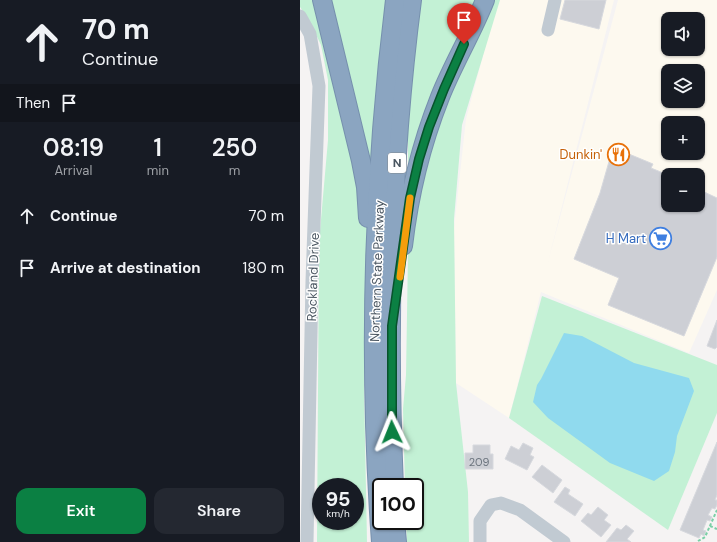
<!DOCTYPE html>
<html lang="en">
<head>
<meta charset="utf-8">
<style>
	body { margin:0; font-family:"DM Sans",sans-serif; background:#242831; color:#f1f3f6; height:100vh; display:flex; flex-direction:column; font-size:15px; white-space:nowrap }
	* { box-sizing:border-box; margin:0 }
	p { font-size:13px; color:#9ea1a6 }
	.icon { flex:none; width:22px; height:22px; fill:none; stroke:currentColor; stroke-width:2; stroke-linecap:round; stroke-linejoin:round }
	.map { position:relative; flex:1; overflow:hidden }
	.drawer { display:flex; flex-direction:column; background:#171b24; width:300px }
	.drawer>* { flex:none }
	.banner { background:#171b24; color:#f1f3f6; overflow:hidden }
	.fabs { position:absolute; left:361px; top:12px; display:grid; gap:8px }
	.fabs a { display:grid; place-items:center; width:44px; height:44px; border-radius:8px; background:#171b24; box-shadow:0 1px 3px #0004; font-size:20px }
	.speed { position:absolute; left:12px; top:478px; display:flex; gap:8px; font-size:20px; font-weight:700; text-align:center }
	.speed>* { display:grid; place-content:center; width:52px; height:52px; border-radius:50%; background:#171b24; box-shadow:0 1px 3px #0004; line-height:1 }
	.speed small { font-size:10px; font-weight:400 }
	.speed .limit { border:2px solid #111; border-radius:6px; background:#fff; color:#111 }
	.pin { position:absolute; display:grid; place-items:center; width:34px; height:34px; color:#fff; margin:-41px -17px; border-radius:50% 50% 50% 0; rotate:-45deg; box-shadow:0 0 4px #0007 }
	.pin .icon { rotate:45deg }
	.me { position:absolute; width:44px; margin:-22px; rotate:358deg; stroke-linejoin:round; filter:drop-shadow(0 0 3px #0008) }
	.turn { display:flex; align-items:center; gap:14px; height:84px; padding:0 16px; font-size:18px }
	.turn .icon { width:52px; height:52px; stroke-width:2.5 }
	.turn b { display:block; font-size:28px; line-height:34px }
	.then { display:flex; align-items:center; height:38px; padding:0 16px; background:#0003; gap:8px; font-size:15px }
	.eta { display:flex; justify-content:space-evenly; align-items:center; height:68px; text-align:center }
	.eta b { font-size:24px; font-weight:600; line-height:28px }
	.button { display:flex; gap:8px; margin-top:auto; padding:8px 16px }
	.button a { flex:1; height:46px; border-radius:12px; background:#0b8043; color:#fff; font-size:16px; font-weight:600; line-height:46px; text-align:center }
	.button a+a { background:#242831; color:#f1f3f6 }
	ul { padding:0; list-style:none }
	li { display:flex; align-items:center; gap:12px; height:52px; padding:0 16px }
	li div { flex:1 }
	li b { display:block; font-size:15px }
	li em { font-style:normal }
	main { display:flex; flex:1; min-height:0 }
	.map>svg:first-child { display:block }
	.commercial { fill:#fdf9ef; fill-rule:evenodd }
	.green { fill:#c3f1d5; fill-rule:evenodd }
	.water { fill:#90daee }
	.building { fill:#cdcfd5; stroke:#d7d9de }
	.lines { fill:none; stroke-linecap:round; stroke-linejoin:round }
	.highway-casing { stroke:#7690ad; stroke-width:20 }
	.path { stroke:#7ad0a6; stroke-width:2; stroke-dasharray:3 2; stroke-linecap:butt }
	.minor { stroke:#c1cad2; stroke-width:13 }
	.highway { stroke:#8ba5c1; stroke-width:18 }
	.route-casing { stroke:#07532c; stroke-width:10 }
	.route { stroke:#0b8043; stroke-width:7 }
	.slow { stroke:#f59e0b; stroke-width:7 }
	.labels { text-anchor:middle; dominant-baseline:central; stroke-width:3; stroke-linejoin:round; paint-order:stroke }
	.number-label { font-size:11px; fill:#6b747e }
	.shield { fill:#fff; stroke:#808990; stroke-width:1 }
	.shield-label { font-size:12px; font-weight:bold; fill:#4a5661 }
	.food-label { font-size:13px; fill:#c56008; stroke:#fff; text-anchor:end }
	.shop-label { font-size:13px; fill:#366cbe; stroke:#fff; text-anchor:end }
	.street-label { font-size:13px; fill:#4a5661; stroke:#fff }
</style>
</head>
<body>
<main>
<section class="drawer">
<div class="banner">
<div class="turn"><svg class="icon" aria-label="ahead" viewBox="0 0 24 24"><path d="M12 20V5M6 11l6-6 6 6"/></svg><div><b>70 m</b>Continue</div></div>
<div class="then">Then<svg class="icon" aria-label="arrive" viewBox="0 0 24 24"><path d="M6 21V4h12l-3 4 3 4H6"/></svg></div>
</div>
<div class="eta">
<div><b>08:19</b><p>Arrival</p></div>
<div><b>1</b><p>min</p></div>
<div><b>250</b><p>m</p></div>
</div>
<ul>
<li><svg class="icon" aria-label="ahead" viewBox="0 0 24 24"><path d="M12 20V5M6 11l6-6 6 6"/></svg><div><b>Continue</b></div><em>70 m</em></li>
<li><svg class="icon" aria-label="arrive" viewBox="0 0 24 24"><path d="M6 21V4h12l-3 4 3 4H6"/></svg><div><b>Arrive at destination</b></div><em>180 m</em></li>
</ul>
<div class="button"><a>Exit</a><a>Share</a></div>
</section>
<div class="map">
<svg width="417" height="542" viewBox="0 0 417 542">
	<rect width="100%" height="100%" fill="#f5f3f3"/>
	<!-- commercial -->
	<path class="commercial" d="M198,0H314L248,262L318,0H417V290L389,353L241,292L209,418L156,383L154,228L166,119ZM368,19H398V49H368ZM368,71H398V101H368ZM368,123H398V153H368ZM368,175H398V205H368Z"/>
	<!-- green -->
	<g class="green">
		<path d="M0,0H19L67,222L64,386L67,542H17L19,242L28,140V80L21,45L8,18L0,7ZM21,487H55V521H21Z"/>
		<path d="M27,0H88L73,179Z"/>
		<path d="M120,0H182L108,184V124Z"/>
		<path d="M190,0H200L162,125L154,219L156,383L168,492L169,542H107L106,521H115V487H105L103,409L106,375L108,254L115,198L126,152Z"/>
		<path d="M242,296L417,365V413L368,530L209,418Z"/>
	</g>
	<!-- water -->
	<path class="water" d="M264,333L282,336L334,363L389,378L394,391L377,436L375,452L369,471L354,481L310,463L248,418L233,402L237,385L241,379Z"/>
	<!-- building -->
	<g class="building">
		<path d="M265,0H306L299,29L260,19Z"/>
		<path d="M312,147L353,164L351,168L368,175V205H398V189L417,198V257L384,336L308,305L319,278L274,259L300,193L310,158H308Z"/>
		<path d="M417,320V347L415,349L407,346Z"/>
		<path d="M417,442V495L415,500H417V505L415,509L412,508L408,515L412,517L410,521L407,520L403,530L406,531L404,536L401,534L399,538L380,530Z"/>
		<path d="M223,443L233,448L230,455L234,457L227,470L205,459L211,446L219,450Z"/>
		<path d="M173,445H190V454H193V469H165V453H173Z"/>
		<path d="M242,465L262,480L253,493L232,477Z"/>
		<path d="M265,487L270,490L268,494L283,504L275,516L254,502Z"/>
		<path d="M298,507L308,515L304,520L311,525L301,537L281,521L288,513L291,515Z"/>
		<path d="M326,525L334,531L327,539L331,542H306L317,528L321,530Z"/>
	</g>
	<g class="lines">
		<defs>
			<g id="highway">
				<path d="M22,0L61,161L66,187L68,218"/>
				<path d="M103,246C109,194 121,145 140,97C153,64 172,33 185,0"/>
				<path d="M94,487C87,325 91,161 112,0"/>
				<path d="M95,521L97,542"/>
				<path d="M81,542C68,362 73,179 95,0"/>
			</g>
		</defs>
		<!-- highway casing -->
		<use href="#highway" class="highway-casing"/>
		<!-- path -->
		<g class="path">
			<path d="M410,526L417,529"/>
			<path d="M398,541L405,537L417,510"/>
		</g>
		<!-- minor -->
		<g class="minor">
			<path d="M0,16L10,34L19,86L12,281L7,542"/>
			<path d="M248,30L255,0"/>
			<path d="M180,542V521L191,505L201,503L220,510L264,542"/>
		</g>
		<!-- highway -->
		<use href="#highway" class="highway"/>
	</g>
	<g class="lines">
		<defs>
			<path id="route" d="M92,432V326L110,198L119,159L129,127L144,89L164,44"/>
		</defs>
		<!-- route casing -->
		<use href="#route" class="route-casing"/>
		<!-- route -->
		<use href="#route" class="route"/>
		<!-- slow -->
		<path class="slow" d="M100,277L110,198"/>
	</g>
	<!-- icons -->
	<defs>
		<symbol id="restaurant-ring" viewBox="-11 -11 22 22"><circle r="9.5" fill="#fff" stroke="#e8710a" stroke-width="1.5"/><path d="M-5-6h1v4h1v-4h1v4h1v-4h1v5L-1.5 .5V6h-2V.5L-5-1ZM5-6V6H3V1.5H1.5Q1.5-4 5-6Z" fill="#e8710a"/></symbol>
		<symbol id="supermarket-ring" viewBox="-11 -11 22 22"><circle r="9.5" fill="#fff" stroke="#3f7fe0" stroke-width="1.5"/><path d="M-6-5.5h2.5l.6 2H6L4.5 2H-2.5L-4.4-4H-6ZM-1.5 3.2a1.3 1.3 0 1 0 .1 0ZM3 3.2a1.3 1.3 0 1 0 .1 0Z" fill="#3f7fe0"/></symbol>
	</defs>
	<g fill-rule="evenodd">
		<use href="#restaurant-ring" x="306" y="142" width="25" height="25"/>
		<use href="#supermarket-ring" x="348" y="226" width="25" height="25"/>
	</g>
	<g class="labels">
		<!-- number labels -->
		<g class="number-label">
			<text x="179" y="462">209</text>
		</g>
		<!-- shield labels -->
		<rect class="shield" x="88" y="153" width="18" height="20" rx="3"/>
		<g class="shield-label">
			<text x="97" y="163">N</text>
		</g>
		<!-- food labels -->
		<g class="food-label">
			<text x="302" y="154">Dunkin'</text>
		</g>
		<!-- shop labels -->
		<g class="shop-label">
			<text x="346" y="238">H Mart</text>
		</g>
		<!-- street labels -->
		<g class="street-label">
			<text transform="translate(77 271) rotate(-88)">Northern State Parkway</text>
			<text transform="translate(13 277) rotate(-88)">Rockland Drive</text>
		</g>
	</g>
</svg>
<div class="fabs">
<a><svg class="icon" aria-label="sound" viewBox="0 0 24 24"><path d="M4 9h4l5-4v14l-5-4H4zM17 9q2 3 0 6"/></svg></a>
<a><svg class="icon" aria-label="layers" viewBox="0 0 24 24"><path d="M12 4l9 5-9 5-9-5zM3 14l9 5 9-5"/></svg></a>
<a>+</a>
<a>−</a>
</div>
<div class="speed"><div>95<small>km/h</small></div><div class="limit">100</div></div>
<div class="pin" style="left:164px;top:44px;background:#d93025"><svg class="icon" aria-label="arrive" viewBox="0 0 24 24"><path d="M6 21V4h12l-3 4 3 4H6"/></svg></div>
<svg class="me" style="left:92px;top:432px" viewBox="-20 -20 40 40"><path d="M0-17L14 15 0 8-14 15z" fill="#0b8043" stroke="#fff" stroke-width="4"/></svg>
</div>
</main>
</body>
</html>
